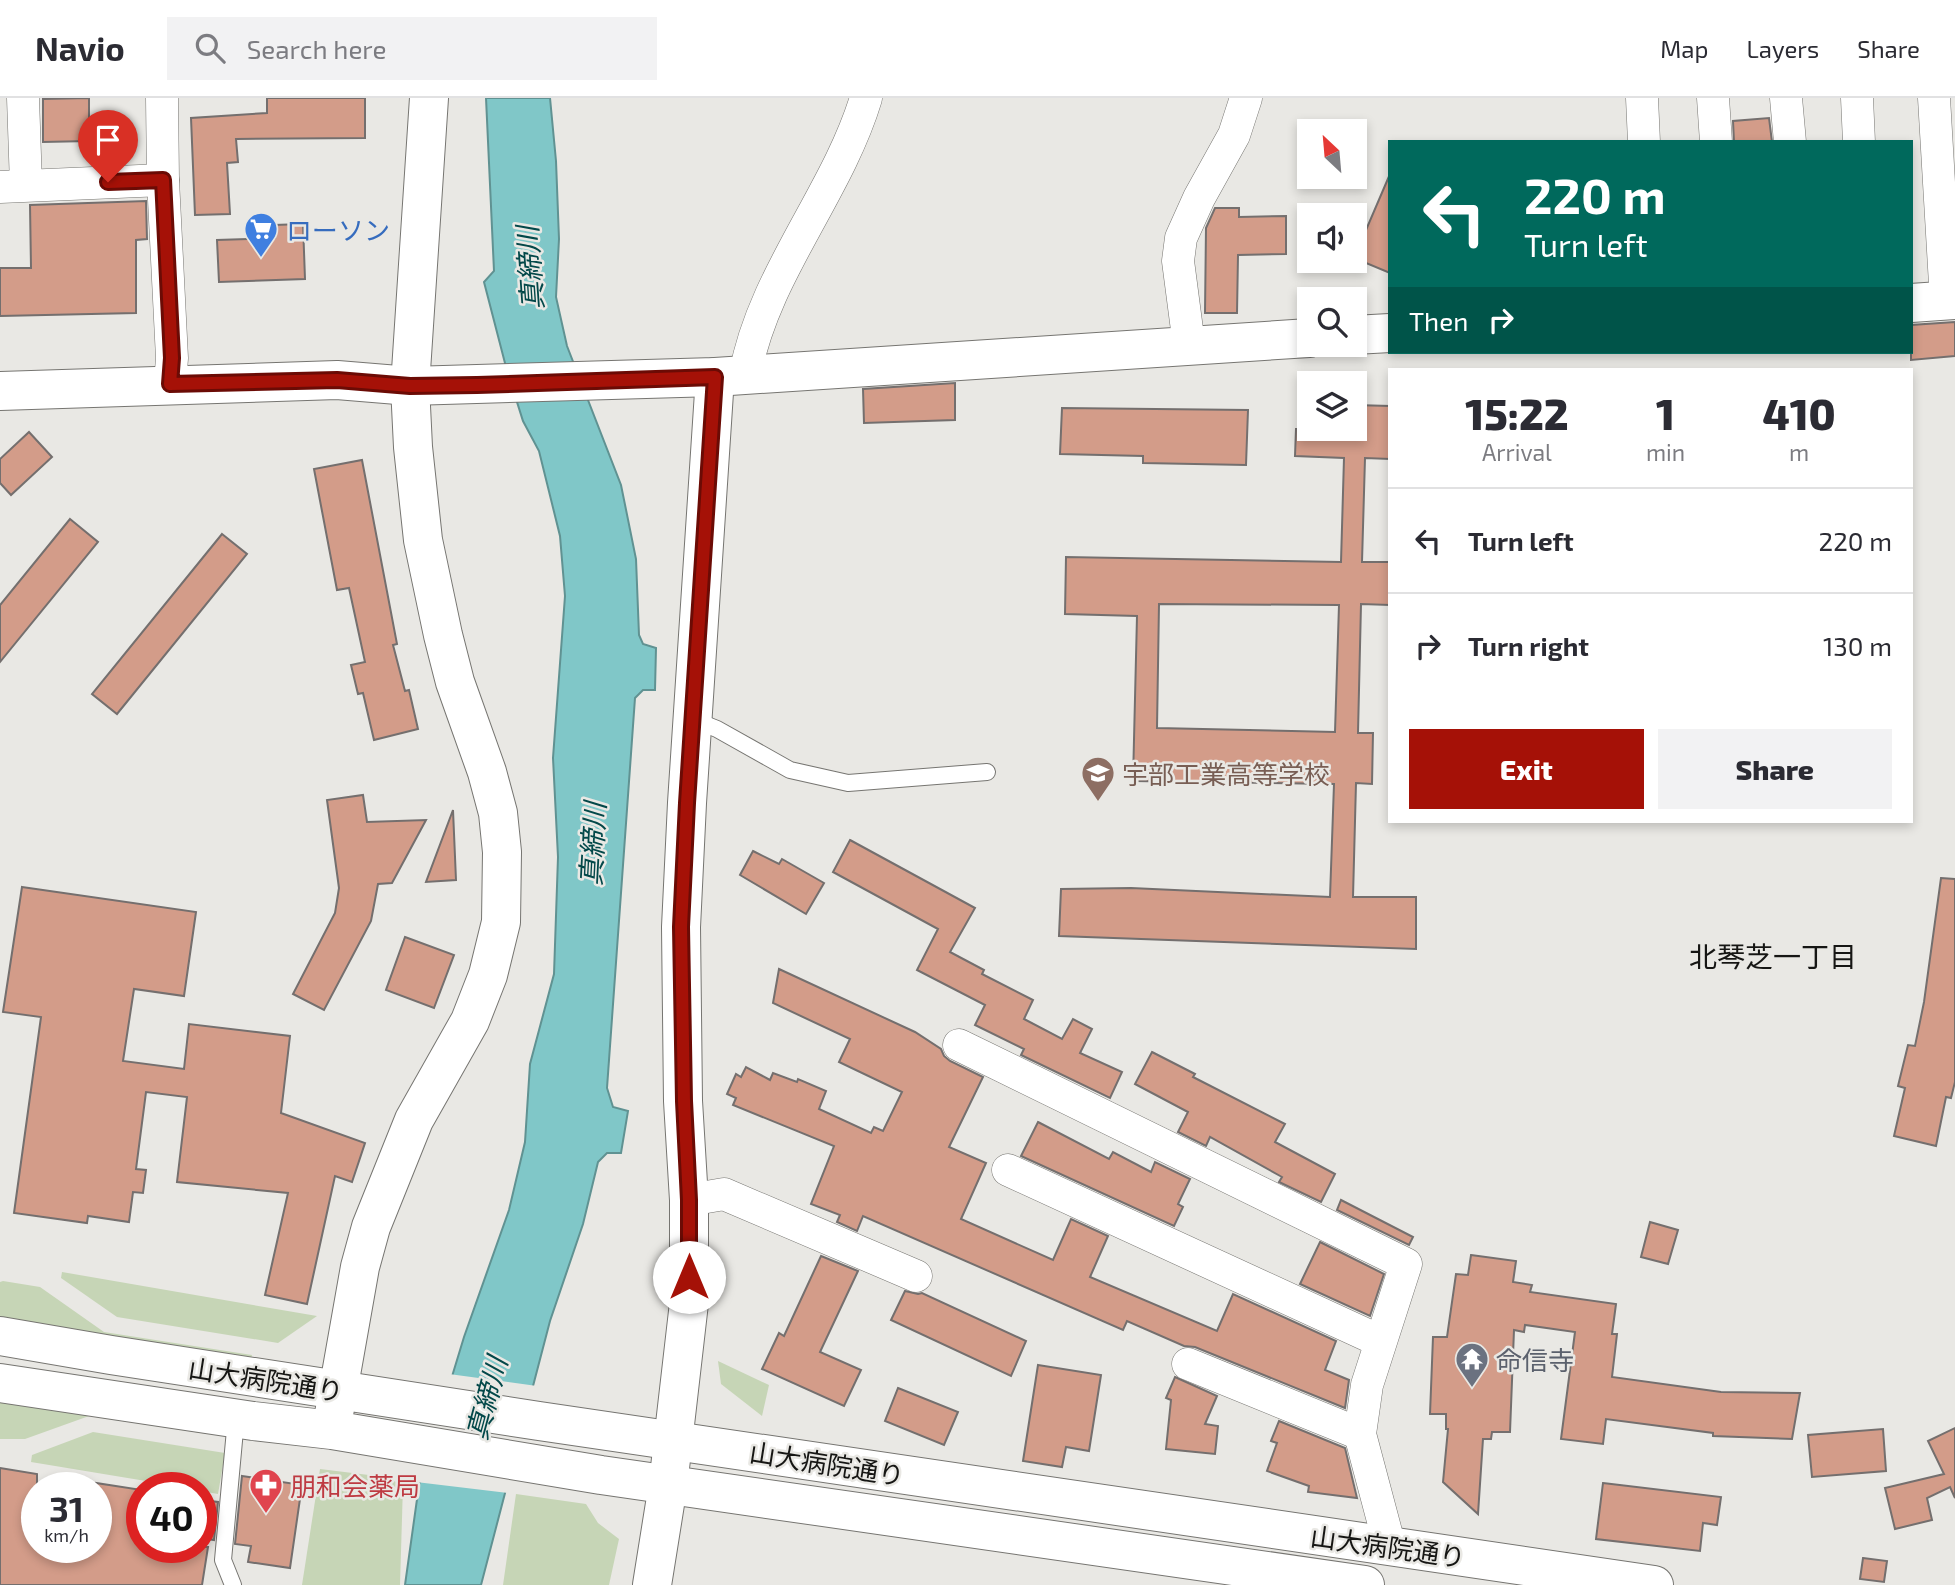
<!DOCTYPE html>
<html lang="en">
<head>
<meta charset="utf-8">
<style>
	body { margin:0; font-family:"Exo 2","Noto Sans JP",sans-serif; background:#f2f2f3; color:#2b2b33; height:100vh; display:flex; flex-direction:column; font-size:26px; white-space:nowrap }
	* { box-sizing:border-box; margin:0 }
	p { font-size:23px; color:#7c7c81 }
	.icon { flex:none; width:38px; height:38px; fill:none; stroke:currentColor; stroke-width:2; stroke-linecap:round; stroke-linejoin:round }
	.map { position:relative; flex:1; overflow:hidden }
	.sheet { position:absolute; left:1388px; top:270px; width:525px; height:455px; display:flex; flex-direction:column; background:#fff; border-radius:0px; box-shadow:0 4px 10px #0003 }
	.sheet>* { flex:none }
	.banner { position:absolute; left:1388px; top:42px; width:525px; height:214px; border-radius:0px; box-shadow:0 4px 10px #0003; background:#00695c; color:#fff; overflow:hidden }
	.needle { width:46px; rotate:334deg }
	.buttons { position:absolute; left:1297px; top:21px; display:grid; gap:14px }
	.buttons a { display:grid; place-items:center; width:70px; height:70px; border-radius:0px; background:#fff; box-shadow:0 4px 10px #0003; font-size:35px }
	.speed { position:absolute; left:21px; top:1374px; display:flex; gap:14px; font-size:35px; font-weight:700; text-align:center }
	.speed>* { display:grid; place-content:center; width:91px; height:91px; border-radius:50%; background:#fff; box-shadow:0 4px 10px #0003; line-height:1 }
	.speed small { font-size:18px; font-weight:400 }
	.speed .limit { border:10px solid #d22; background:#fff; color:#111 }
	.pin { position:absolute; display:grid; place-items:center; width:60px; height:60px; color:#fff; margin:-72px -30px; border-radius:50% 50% 50% 0; rotate:-45deg; box-shadow:0 0 7px #0007 }
	.pin .icon { rotate:45deg }
	.me { position:absolute; width:77px; margin:-38px; rotate:0deg; stroke-linejoin:round; filter:drop-shadow(0 0 5px #0008) }
	.turn { display:flex; align-items:center; gap:24px; height:147px; padding:0 21px; font-size:32px }
	.turn .icon { width:91px; height:91px; stroke-width:2.5 }
	.turn b { display:block; font-size:49px; line-height:60px }
	.then { display:flex; align-items:center; height:66px; padding:0 21px; background:#0003; gap:14px; font-size:26px }
	.eta { display:flex; justify-content:space-evenly; align-items:center; height:119px; text-align:center }
	.eta b { font-size:42px; font-weight:800; line-height:49px }
	.primary-button { display:flex; gap:14px; margin-top:auto; padding:14px 21px }
	.primary-button a { flex:1; height:80px; border-radius:0px; background:#a51107; color:#fff; font-size:28px; font-weight:800; line-height:80px; text-align:center }
	.primary-button a+a { background:#f2f2f3; color:#2b2b33 }
	ul { padding:0; list-style:none }
	li { display:flex; align-items:center; gap:21px; height:105px; padding:0 21px; border-top:2px solid #e1e1e2 }
	li div { flex:1 }
	li b { display:block; font-size:26px }
	li em { font-style:normal }
	header { display:flex; align-items:center; gap:42px; box-sizing:border-box; height:98px; padding:0 35px; background:#fff; border-bottom:2px solid #e1e1e2 }
	header strong { font-size:33px }
	nav { display:flex; gap:38px; margin-inline-start:auto; font-size:24px }
	.search { width:490px; height:63px; background:#f2f2f3; display:flex; align-items:center; gap:18px; box-sizing:border-box; padding:0 24px; border-radius:0px; color:#7c7c81; font-size:26px }
	.map>svg:first-child { display:block }
	.green { fill:#c6d5b6 }
	.water { fill:#80c7c8; stroke:#609292; stroke-width:2 }
	.pier { fill:#e9e8e4 }
	.building { fill:#d39c89; stroke:#746f6e; stroke-width:2; fill-rule:evenodd }
	.lines { fill:none; stroke-linecap:round; stroke-linejoin:round }
	.lane-casing { stroke:#767571; stroke-width:18 }
	.street-casing { stroke:#767571; stroke-width:33 }
	.secondary-casing { stroke:#767571; stroke-width:40 }
	.lane { stroke:#fff; stroke-width:16 }
	.street { stroke:#fff; stroke-width:32 }
	.secondary { stroke:#fff; stroke-width:38 }
	.route-casing { stroke:#6b0b05; stroke-width:18 }
	.route { stroke:#a51107; stroke-width:12 }
	.labels { text-anchor:middle; dominant-baseline:central; stroke-width:5; stroke-linejoin:round; paint-order:stroke }
	.shop-label { font-size:26px; fill:#366cbe; stroke:#e9e8e4; text-anchor:start }
	.education-label { font-size:26px; fill:#785e54; stroke:#e9e8e4; text-anchor:start }
	.worship-label { font-size:26px; fill:#5b616d; stroke:#e9e8e4; text-anchor:start }
	.street-label { font-size:26px; fill:#161614; stroke:#e9e8e4 }
	.health-label { font-size:26px; fill:#be3a42; stroke:#e9e8e4; text-anchor:start }
	.water-label { font-size:28px; font-style:italic; fill:#034849; stroke:#e9e8e4 }
	.neighbourhood-label { font-size:28px; fill:#161614; stroke:#e9e8e4 }
</style>
</head>
<body>
<header>
<strong>Navio</strong>
<div class="search"><svg class="icon" aria-label="search" viewBox="0 0 24 24"><circle cx="10" cy="10" r="6"/><path d="M15 15l6 6"/></svg>Search here</div>
<nav><a>Map</a><a>Layers</a><a>Share</a></nav>
</header>
<div class="map">
<svg width="1955" height="1487" viewBox="0 0 1955 1487">
	<rect width="100%" height="100%" fill="#e9e8e4"/>
	<!-- green -->
	<g class="green">
		<path d="M62,1174L317,1218L278,1245L117,1219L61,1180Z"/>
		<path d="M3,1183L40,1189L104,1234L252,1257L251,1261L0,1219V1184Z"/>
		<path d="M718,1263L769,1287L762,1318L721,1286Z"/>
		<path d="M0,1300L208,1333V1336L89,1318L25,1341H0Z"/>
		<path d="M93,1334L225,1355L218,1396L201,1393V1390L182,1389L31,1364L32,1357Z"/>
		<path d="M320,1371L385,1379L403,1387L400,1487H302Z"/>
		<path d="M516,1396L586,1406L598,1425L619,1441L609,1487H503Z"/>
	</g>
	<!-- water -->
	<path class="water" d="M486,0H550L556,63L559,141L556,199L567,248L621,387L636,461L639,537L643,546L656,550L655,592H643L635,600L607,990L613,1009L628,1013L621,1055H607L598,1064L583,1126L550,1223L481,1487H405L419,1387L464,1239L509,1112L525,1044L530,966L554,876L558,759L553,660L565,498L560,438L539,353L523,323L506,269L484,184L494,173Z"/>
	<!-- pier -->
	<path class="pier" d="M449,1276L537,1288L508,1395L416,1384Z"/>
	<!-- building -->
	<g class="building">
		<path d="M89,0V43L43,44V1Z"/>
		<path d="M267,0H365V40L236,41L238,64L227,65L230,116L195,117L191,20L267,15Z"/>
		<path d="M1769,20L1772,44H1734L1733,23Z"/>
		<path d="M1390,76V175L1354,160Z"/>
		<path d="M146,103L147,141L136,142V215L0,218V170H31L30,107Z"/>
		<path d="M1215,110H1239V119L1286,118V156L1238,157L1237,215H1205L1206,130Z"/>
		<path d="M303,126L305,181L219,184L217,142L275,140L274,127Z"/>
		<path d="M1955,224V258L1911,262V227Z"/>
		<path d="M955,285V322L864,325L863,291Z"/>
		<path d="M1354,307L1390,308V361L1365,360L1362,464H1390V507L1361,506L1358,635H1373L1372,686L1356,685L1353,799H1416V851L1059,838L1061,791L1131,790L1330,799L1334,686L1133,683L1137,518L1065,516L1066,459L1341,464L1344,360L1295,358L1296,331H1354ZM1159,506L1339,507L1335,634L1157,630Z"/>
		<path d="M1062,310L1248,312L1246,367L1143,365V358L1060,356Z"/>
		<path d="M29,334L52,359L11,397L0,385V361Z"/>
		<path d="M362,362L397,546L393,547L405,593L409,592L418,631L374,642L363,595L358,596L351,567L365,564L349,490L337,492L314,371Z"/>
		<path d="M70,421L98,444L0,564V507Z"/>
		<path d="M222,436L247,456L117,616L92,596Z"/>
		<path d="M363,697L367,724L426,722L392,785L378,786L371,823L324,912L293,896L335,815L339,790L327,702Z"/>
		<path d="M453,712L456,782L426,784Z"/>
		<path d="M850,742L975,810L950,854L984,872L982,876L1033,902L1024,921L1062,941L1073,921L1092,931L1080,955L1122,974L1110,1000L1021,957L1024,951L975,927L985,907L917,872L938,831L833,774Z"/>
		<path d="M753,753L779,766L782,761L824,785L806,816L740,777Z"/>
		<path d="M1941,780L1955,781V984L1951,1000L1946,999L1936,1048L1894,1038L1905,990L1898,988L1908,947L1915,948L1924,904Z"/>
		<path d="M22,789L196,814L184,898L134,891L123,963L184,971L189,926L290,938L281,1015L365,1045L352,1084L335,1078L307,1206L265,1197L288,1095L177,1084L187,999L146,994L136,1071L146,1072L143,1095L133,1094L129,1124L88,1118L87,1125L14,1115L41,919L3,914Z"/>
		<path d="M405,839L454,857L434,910L386,892Z"/>
		<path d="M779,871L915,934L941,951L944,958L950,963L983,979L949,1049L986,1065L961,1121L1053,1162L1071,1121L1108,1138L1090,1179L1217,1233L1233,1196L1336,1243L1325,1272L1349,1282L1345,1310L1195,1249L1184,1248L1127,1223L1123,1232L863,1118L857,1133L837,1124L840,1117L811,1106L834,1048L733,1007L736,1000L727,996L736,976L741,979L746,969L770,982L773,975L797,984L798,981L826,993L819,1011L871,1035L874,1029L883,1033L902,994L839,964L850,941L773,905Z"/>
		<path d="M1152,954L1195,976L1193,979L1285,1026L1275,1044L1335,1076L1321,1104L1279,1084L1282,1079L1210,1039L1206,1048L1178,1034L1188,1014L1135,986Z"/>
		<path d="M1038,1024L1109,1061L1113,1054L1151,1074L1155,1064L1190,1081L1178,1106L1183,1109L1174,1128L1021,1058Z"/>
		<path d="M1341,1102L1413,1139L1409,1147L1337,1112Z"/>
		<path d="M1650,1124L1678,1132L1668,1166L1641,1159Z"/>
		<path d="M1320,1144L1384,1176L1370,1218L1300,1186Z"/>
		<path d="M1471,1157L1516,1163L1513,1184L1532,1187L1530,1194L1616,1206L1612,1236H1617L1612,1279L1721,1294L1800,1295L1792,1341L1713,1338V1335L1606,1321L1603,1346L1561,1341L1575,1234L1525,1227L1524,1234L1514,1232L1510,1334H1492L1491,1341H1483L1478,1416L1443,1384L1448,1331H1446V1316H1430L1433,1239H1447L1456,1176L1468,1177Z"/>
		<path d="M821,1158L858,1173L820,1254L861,1272L844,1308L762,1271L779,1235L784,1238Z"/>
		<path d="M905,1193L918,1196L922,1195L1026,1243L1011,1278L891,1222Z"/>
		<path d="M1038,1267L1101,1277L1089,1353L1066,1349L1062,1369L1023,1363Z"/>
		<path d="M1175,1279L1217,1298L1205,1326L1218,1328L1215,1356L1166,1351L1171,1302L1166,1300Z"/>
		<path d="M898,1290L958,1314L944,1347L885,1323Z"/>
		<path d="M1279,1323L1345,1350L1357,1400L1308,1394L1309,1388L1267,1373L1277,1345L1271,1343Z"/>
		<path d="M1955,1330V1400L1950,1389L1927,1400L1932,1422L1895,1431L1885,1390L1944,1376L1928,1343Z"/>
		<path d="M1883,1331L1886,1373L1812,1379L1808,1337Z"/>
		<path d="M0,1370L37,1376V1449H96V1385L142,1392V1449H208L202,1487H0Z"/>
		<path d="M242,1378L302,1387L290,1470L248,1464L251,1448L235,1446Z"/>
		<path d="M1603,1385L1721,1399L1717,1427L1703,1425L1700,1453L1596,1441Z"/>
		<path d="M201,1402L218,1404L214,1442L201,1440Z"/>
		<path d="M1863,1460L1887,1463L1884,1484L1860,1481Z"/>
	</g>
	<g class="lines">
		<defs>
			<g id="lane">
				<path d="M692,621L717,631L790,672L848,685L987,674"/>
				<path d="M233,1487L223,1462L236,1321"/>
			</g>
			<g id="street">
				<path d="M23,0L26,87"/>
				<path d="M162,0L163,82L172,260L170,286"/>
				<path d="M1642,0L1644,44"/>
				<path d="M1713,0L1716,44"/>
				<path d="M1786,0L1790,44"/>
				<path d="M1857,0L1859,44"/>
				<path d="M1934,0L1946,203"/>
				<path d="M0,89L163,82"/>
				<path d="M1189,247L1178,163L1181,140L1199,100L1234,37L1246,0"/>
				<path d="M745,277C763,177 837,96 866,0"/>
				<path d="M959,947L1406,1166L1367,1287L1360,1336L1390,1449"/>
				<path d="M1008,1072L1380,1243"/>
				<path d="M689,1102L724,1096L916,1178"/>
				<path d="M1188,1266L1360,1336"/>
			</g>
			<g id="secondary">
				<path d="M1911,205L1955,202"/>
				<path d="M1354,237L1390,235"/>
				<path d="M0,293L337,282L410,288L715,279L1309,240"/>
				<path d="M0,1238L111,1257L539,1323L1654,1487"/>
				<path d="M0,1285L253,1323L332,1332L601,1377L1365,1487"/>
				<path d="M334,1316L360,1169L371,1129L414,1022L470,923L488,877L501,824L502,754L498,715L487,674L455,584L443,537L423,442L413,349L410,288L429,0"/>
				<path d="M652,1487L668,1387L689,1205V1102L683,1003L681,829L687,705L715,279"/>
			</g>
		</defs>
		<!-- lane casing -->
		<use href="#lane" class="lane-casing"/>
		<!-- street casing -->
		<use href="#street" class="street-casing"/>
		<!-- secondary casing -->
		<use href="#secondary" class="secondary-casing"/>
		<!-- lane -->
		<use href="#lane" class="lane"/>
		<!-- street -->
		<use href="#street" class="street"/>
		<!-- secondary -->
		<use href="#secondary" class="secondary"/>
	</g>
	<g class="lines">
		<defs>
			<path id="route" d="M108,84L163,82L172,260L170,286L337,282L410,288L477,287L715,279L687,705L681,829L684,1003L689,1102V1179"/>
		</defs>
		<!-- route casing -->
		<use href="#route" class="route-casing"/>
		<!-- route -->
		<use href="#route" class="route"/>
	</g>
	<!-- icons -->
	<defs>
		<symbol id="supermarket-pin" viewBox="-11 -11 22 30"><path d="M0 17L-7.5 6A9.5 9.5 0 1 1 7.5 6Z" fill="#3f7fe0" stroke="#e9e8e4"/><path d="M-6-5.5h2.5l.6 2H6L4.5 2H-2.5L-4.4-4H-6ZM-1.5 3.2a1.3 1.3 0 1 0 .1 0ZM3 3.2a1.3 1.3 0 1 0 .1 0Z" fill="#fff"/></symbol>
		<symbol id="school-pin" viewBox="-11 -11 22 30"><path d="M0 17L-7.5 6A9.5 9.5 0 1 1 7.5 6Z" fill="#8d6e63" stroke="#e9e8e4"/><path d="M0-5L7-2L0 1L-7-2ZM-4 1L0 2.5L4 1V4Q0 6-4 4Z" fill="#fff"/></symbol>
		<symbol id="temple-pin" viewBox="-11 -11 22 30"><path d="M0 17L-7.5 6A9.5 9.5 0 1 1 7.5 6Z" fill="#6b7280" stroke="#e9e8e4"/><path d="M0-6L5-2H3V0L6.5 2.5H4V6H1.5V3h-3V6H-4V2.5H-6.5L-3 0V-2H-5Z" fill="#fff"/></symbol>
		<symbol id="pharmacy-pin" viewBox="-11 -11 22 30"><path d="M0 17L-7.5 6A9.5 9.5 0 1 1 7.5 6Z" fill="#e0444e" stroke="#e9e8e4"/><path d="M-2-6h4v4h4v4h-4v4h-4v-4h-4v-4h4Z" fill="#fff"/></symbol>
	</defs>
	<g fill-rule="evenodd">
		<use href="#supermarket-pin" x="242" y="112" width="38" height="52"/>
		<use href="#school-pin" x="1079" y="656" width="38" height="52"/>
		<use href="#temple-pin" x="1453" y="1242" width="38" height="52"/>
		<use href="#pharmacy-pin" x="247" y="1368" width="38" height="52"/>
	</g>
	<g class="labels">
		<!-- shop labels -->
		<g class="shop-label">
			<text x="286" y="131">ローソン</text>
		</g>
		<!-- education labels -->
		<g class="education-label">
			<text x="1122" y="675">宇部工業高等学校</text>
		</g>
		<!-- worship labels -->
		<g class="worship-label">
			<text x="1496" y="1261">命信寺</text>
		</g>
		<!-- street labels -->
		<g class="street-label">
			<text transform="translate(266 1281) rotate(9)">山大病院通り</text>
			<text transform="translate(827 1365) rotate(9)">山大病院通り</text>
			<text transform="translate(1388 1448) rotate(8)">山大病院通り</text>
		</g>
		<!-- health labels -->
		<g class="health-label">
			<text x="290" y="1387">朋和会薬局</text>
		</g>
		<!-- water labels -->
		<g class="water-label">
			<text transform="translate(529 170) rotate(-94)">真締川</text>
			<text transform="translate(592 746) rotate(-87)">真締川</text>
			<text transform="translate(486 1300) rotate(-75)">真締川</text>
		</g>
		<!-- neighbourhood labels -->
		<g class="neighbourhood-label">
			<text x="1773" y="858">北琴芝一丁目</text>
		</g>
	</g>
</svg>
<div class="buttons">
<a><svg class="needle" viewBox="-14 -14 28 28"><path d="M0-13l5 13h-10z" fill="#e53935"/><path d="M0 13l5-13h-10z" fill="#7c7c81"/></svg></a>
<a><svg class="icon" aria-label="sound" viewBox="0 0 24 24"><path d="M4 9h4l5-4v14l-5-4H4zM17 9q2 3 0 6"/></svg></a>
<a><svg class="icon" aria-label="search" viewBox="0 0 24 24"><circle cx="10" cy="10" r="6"/><path d="M15 15l6 6"/></svg></a>
<a><svg class="icon" aria-label="layers" viewBox="0 0 24 24"><path d="M12 4l9 5-9 5-9-5zM3 14l9 5 9-5"/></svg></a>
</div>
<div class="speed"><div>31<small>km/h</small></div><div class="limit">40</div></div>
<div class="pin" style="left:108px;top:84px;background:#d93025"><svg class="icon" aria-label="arrive" viewBox="0 0 24 24"><path d="M6 21V4h12l-3 4 3 4H6"/></svg></div>
<svg class="me" style="left:689px;top:1179px" viewBox="-20 -20 40 40"><circle r="19" fill="#fff"/><path d="M0-13L10 11 0 6-10 11z" fill="#a51107"/></svg>
<div class="banner">
<div class="turn"><svg class="icon" aria-label="left" viewBox="0 0 24 24"><path d="M17 20v-9H6M10 6l-5 5 5 5"/></svg><div><b>220 m</b>Turn left</div></div>
<div class="then">Then<svg class="icon" aria-label="right" viewBox="0 0 24 24"><path d="M7 20v-9h11M14 6l5 5-5 5"/></svg></div>
</div>
<section class="sheet">
<div class="eta">
<div><b>15:22</b><p>Arrival</p></div>
<div><b>1</b><p>min</p></div>
<div><b>410</b><p>m</p></div>
</div>
<ul>
<li><svg class="icon" aria-label="left" viewBox="0 0 24 24"><path d="M17 20v-9H6M10 6l-5 5 5 5"/></svg><div><b>Turn left</b></div><em>220 m</em></li>
<li><svg class="icon" aria-label="right" viewBox="0 0 24 24"><path d="M7 20v-9h11M14 6l5 5-5 5"/></svg><div><b>Turn right</b></div><em>130 m</em></li>
</ul>
<div class="primary-button"><a>Exit</a><a>Share</a></div>
</section>
</div>
</body>
</html>
